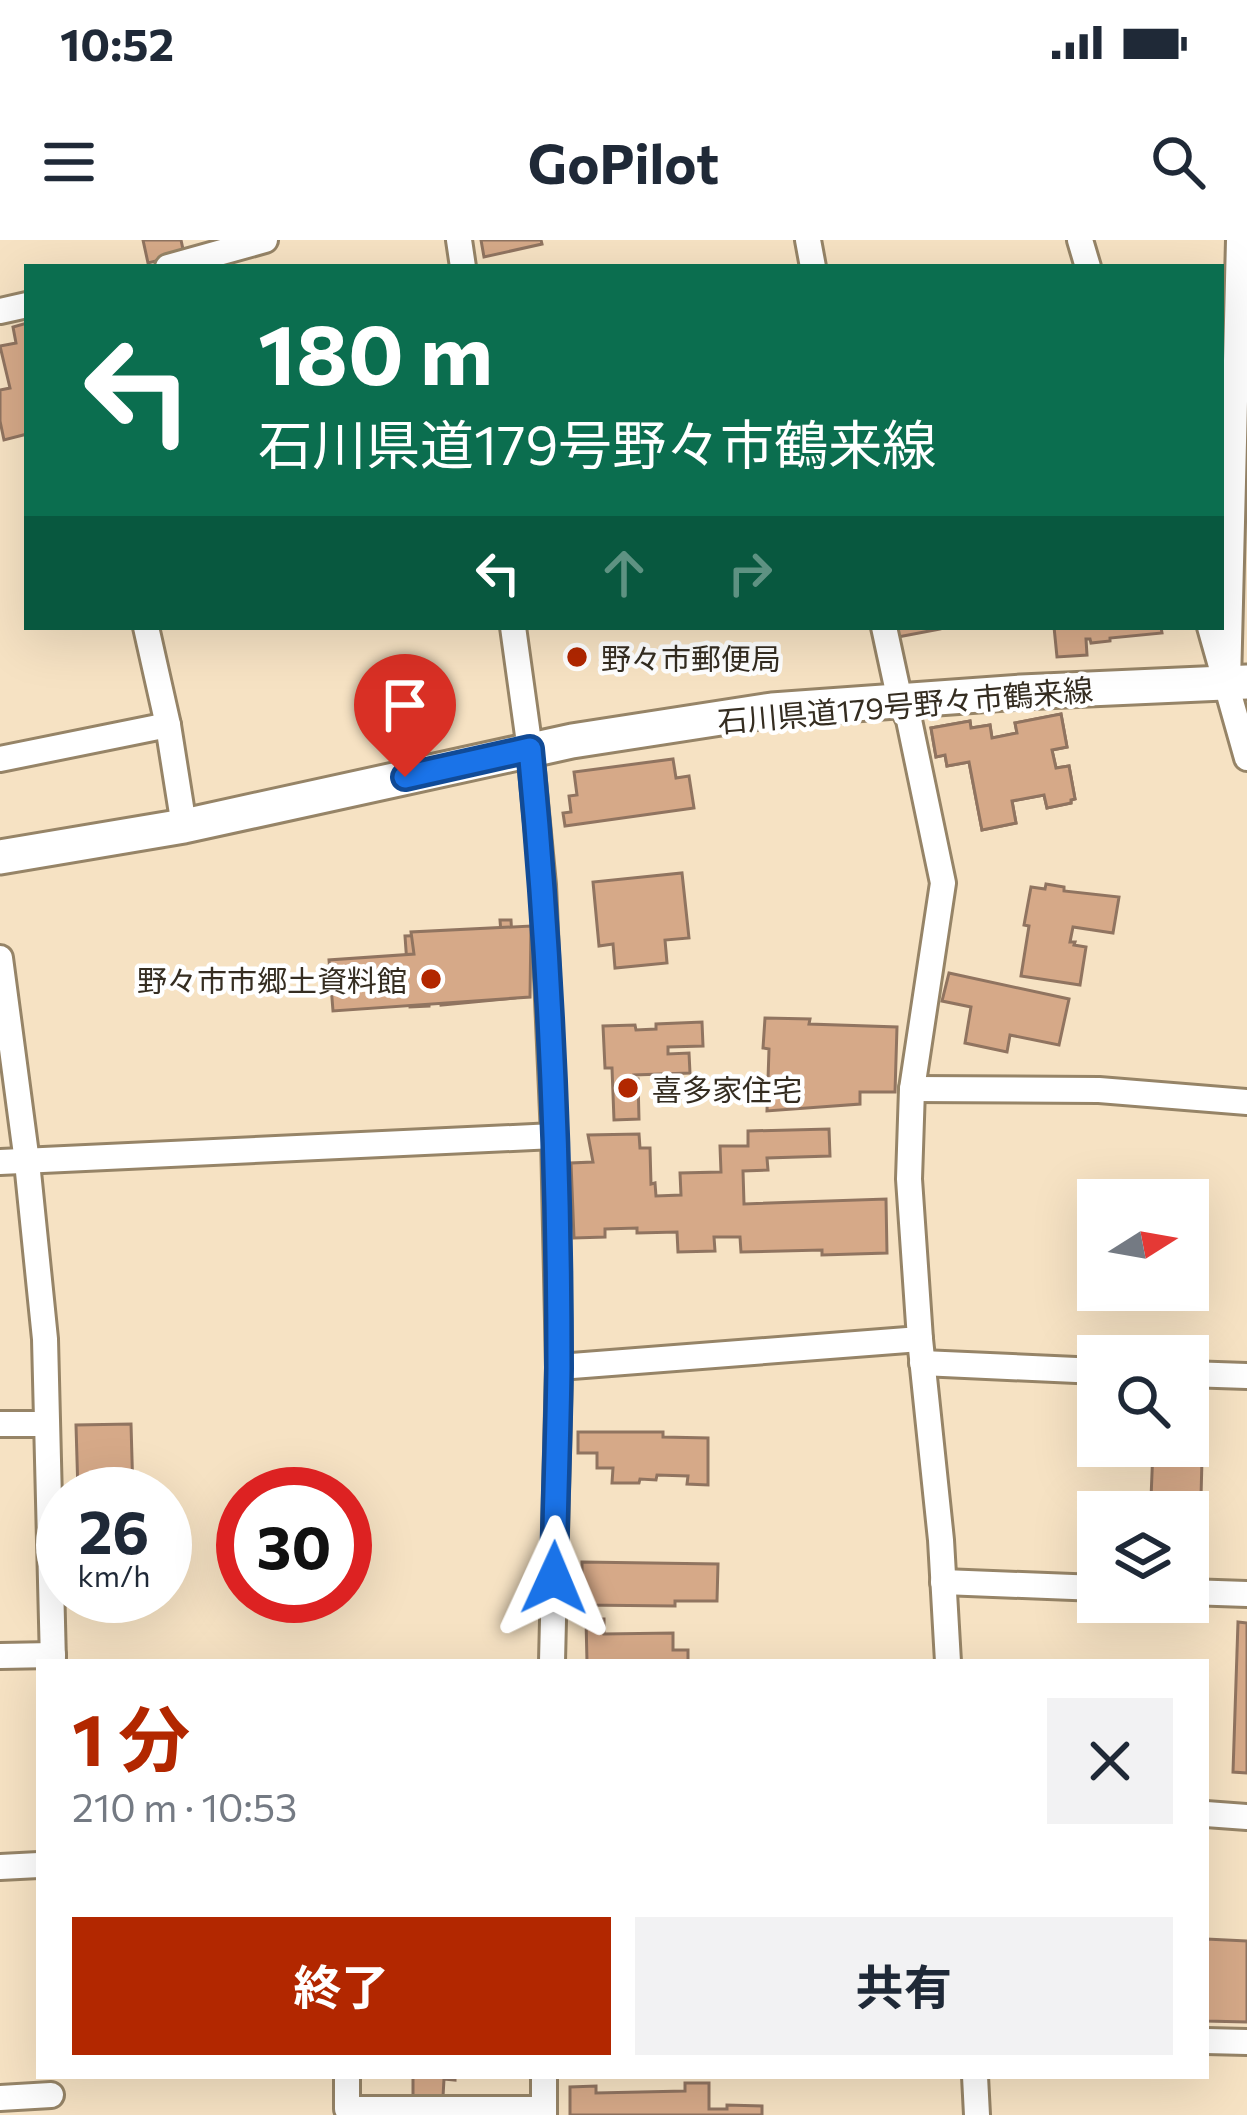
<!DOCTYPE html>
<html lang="ja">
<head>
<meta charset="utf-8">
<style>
	body { margin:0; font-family:Commissioner,"Noto Sans JP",sans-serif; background:#f2f2f3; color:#1f2937; height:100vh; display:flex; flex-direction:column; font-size:45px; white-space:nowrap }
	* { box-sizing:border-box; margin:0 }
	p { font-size:39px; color:#747a83 }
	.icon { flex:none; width:66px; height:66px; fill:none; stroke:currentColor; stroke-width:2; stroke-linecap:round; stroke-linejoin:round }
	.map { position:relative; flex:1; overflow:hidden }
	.sheet { position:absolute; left:36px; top:1419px; width:1173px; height:420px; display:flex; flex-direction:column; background:#fff; border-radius:0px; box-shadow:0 12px 48px #0002 }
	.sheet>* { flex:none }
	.hud { position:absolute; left:24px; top:24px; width:1200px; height:366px; border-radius:0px; box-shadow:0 12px 48px #0002; background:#0b6e4f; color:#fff; overflow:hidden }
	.needle { width:78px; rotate:79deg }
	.controls { position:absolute; left:1077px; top:939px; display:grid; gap:24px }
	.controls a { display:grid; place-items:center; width:132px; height:132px; border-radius:0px; background:#fff; box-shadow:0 12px 48px #0002; font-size:60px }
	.speed { position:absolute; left:36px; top:1227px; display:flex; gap:24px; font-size:60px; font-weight:700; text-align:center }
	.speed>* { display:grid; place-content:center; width:156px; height:156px; border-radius:50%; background:#fff; box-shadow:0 12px 48px #0002; line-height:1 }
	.speed small { font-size:30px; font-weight:400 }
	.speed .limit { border:18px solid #d22; background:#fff; color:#111 }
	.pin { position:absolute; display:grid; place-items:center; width:102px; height:102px; color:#fff; margin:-123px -51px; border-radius:50% 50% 50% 0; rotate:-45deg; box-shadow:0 0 12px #0007 }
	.pin .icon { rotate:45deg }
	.me { position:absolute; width:132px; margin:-66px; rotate:1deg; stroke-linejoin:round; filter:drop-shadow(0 0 9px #0008) }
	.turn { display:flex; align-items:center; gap:42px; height:252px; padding:0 36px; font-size:54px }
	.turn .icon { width:156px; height:156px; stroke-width:2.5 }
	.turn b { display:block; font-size:84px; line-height:102px }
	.lanes { display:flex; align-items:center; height:114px; padding:0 36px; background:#0003; justify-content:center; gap:60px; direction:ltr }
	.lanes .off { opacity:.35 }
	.round { display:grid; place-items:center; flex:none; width:126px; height:126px; border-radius:0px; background:#f2f2f3 }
	.head { display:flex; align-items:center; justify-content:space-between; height:204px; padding:0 36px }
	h1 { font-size:72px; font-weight:700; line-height:90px; color:#b22700 }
	.action { display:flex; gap:24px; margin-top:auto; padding:24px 36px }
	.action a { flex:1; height:138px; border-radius:0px; background:#b22700; color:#fff; font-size:48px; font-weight:700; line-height:138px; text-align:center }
	.action a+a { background:#f2f2f3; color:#1f2937 }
	.status { display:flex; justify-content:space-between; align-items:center; height:84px; padding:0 60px; background:#fff; direction:ltr }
	.status svg { height:33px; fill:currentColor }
	header { display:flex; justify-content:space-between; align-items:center; height:156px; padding:0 36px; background:#fff; font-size:54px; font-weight:700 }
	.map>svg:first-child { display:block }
	.building { fill:#d6a988; stroke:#907460; stroke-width:3 }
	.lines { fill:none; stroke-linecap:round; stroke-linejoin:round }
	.minor-casing { stroke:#968467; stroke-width:30 }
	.secondary-casing { stroke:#968467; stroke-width:39 }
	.minor { stroke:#fff; stroke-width:24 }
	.secondary { stroke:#fff; stroke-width:33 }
	.route-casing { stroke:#114b97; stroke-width:30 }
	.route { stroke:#1a73e8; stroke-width:21 }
	.poi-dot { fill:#b22700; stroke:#fff; stroke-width:4.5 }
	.labels { text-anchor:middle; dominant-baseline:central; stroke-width:9; stroke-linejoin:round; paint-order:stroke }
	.poi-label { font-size:30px; fill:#352d21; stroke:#fff; text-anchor:start }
	.street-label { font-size:30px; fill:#352d21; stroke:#fff }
</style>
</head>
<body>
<div class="status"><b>10:52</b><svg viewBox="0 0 49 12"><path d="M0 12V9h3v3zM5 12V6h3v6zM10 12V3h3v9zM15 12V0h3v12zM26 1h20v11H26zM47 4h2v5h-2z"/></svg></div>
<header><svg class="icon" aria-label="menu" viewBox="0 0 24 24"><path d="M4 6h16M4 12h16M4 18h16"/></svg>GoPilot<svg class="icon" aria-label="search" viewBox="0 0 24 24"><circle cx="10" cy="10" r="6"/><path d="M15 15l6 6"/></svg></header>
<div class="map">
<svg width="1247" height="1875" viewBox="0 0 1247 1875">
	<rect width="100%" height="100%" fill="#f6e2c3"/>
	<!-- building -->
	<g class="building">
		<path d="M143,0H181L184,14L148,23Z"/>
		<path d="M481,0H541L542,4L484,17Z"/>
		<path d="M27,83V194L4,200L0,181V150L10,148L0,106L16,103L13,87Z"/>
		<path d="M896,387H940V389L898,397Z"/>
		<path d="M1054,387H1161L1162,393L1110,398V401L1091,403L1090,399H1086L1087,415L1057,417Z"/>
		<path d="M1061,474L1067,507L1052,510L1056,528L1069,526L1075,559L1071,560V563L1047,568L1044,555L1012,561L1016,583L982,590L969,522L947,526L945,515L936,517L931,488L970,481L971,488L990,485L992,498L1017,493L1015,483Z"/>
		<path d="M1061,474L1067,507L1052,510L1056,528L1069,526L1075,559L1071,560V563L1047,568L1044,555L1012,561L1016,583L982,590L969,522L947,526L945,515L936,517L931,488L970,481L971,488L990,485L992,498L1017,493L1015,483Z"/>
		<path d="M673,519L676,538L689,536L694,568L565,586L563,573L571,572L569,556L577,555L574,532Z"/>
		<path d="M682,633L689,698L665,700L667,723L615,728L613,704L599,706L593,642Z"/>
		<path d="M1046,644L1064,647V651L1119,657L1113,693L1073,687L1070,702H1075L1074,705L1086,707L1080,745L1021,736L1029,686L1024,685L1031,647L1045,649Z"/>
		<path d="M500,680H511L515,758L441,765L440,756L429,757V766L410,767L405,696L501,693Z"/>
		<path d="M531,686L530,757L333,771L329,720L414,714L411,692Z"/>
		<path d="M949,733L1069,759L1059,805L1010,795L1007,812L965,803L971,767L942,761Z"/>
		<path d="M765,778L810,779L809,784L897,787L895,852H860V864L767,871L769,809L763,808Z"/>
		<path d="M702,782L703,806L668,807V814L689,813L690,833L634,835L635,839H638L639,879L614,880L612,828H605L603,786L635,785L636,790L656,789V784Z"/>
		<path d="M829,889L830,916L767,918L768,930L743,931L744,964L886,959L887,1013L822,1015V1010L741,1012L740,997H714L715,1011L678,1012L677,992L637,993V988L605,989V997L574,998L571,923L593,922L588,895L639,894L640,908H650L651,944L655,943L656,956L681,955L680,933L721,932L720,906H748V891Z"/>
		<path d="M131,1184L133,1254H70L78,1253L76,1185Z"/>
		<path d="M578,1192H663V1197L708,1198V1245L687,1244L688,1236L657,1235L656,1240L640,1239L639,1243H612L613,1228H597V1213H578Z"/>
		<path d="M1153,1209L1200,1211L1202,1219L1200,1295H1188V1272H1120V1264L1129,1265V1257L1151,1258Z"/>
		<path d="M582,1322L718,1324L717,1361H675V1366L582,1365Z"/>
		<path d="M586,1379H604V1394L673,1393V1410H688V1422H587Z"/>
		<path d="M1238,1382L1247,1383V1533L1233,1532Z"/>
		<path d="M1206,1699L1247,1701V1782L1206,1781Z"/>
		<path d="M413,1836H455V1840L444,1839L443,1857L413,1856Z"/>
		<path d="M685,1843H709V1869H727V1865L762,1866V1875H570V1847L596,1846V1853L685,1851Z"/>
	</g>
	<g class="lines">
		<defs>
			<g id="minor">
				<path d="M459,0L463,27"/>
				<path d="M808,0L813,27"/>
				<path d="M1080,0L1088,27"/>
				<path d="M168,27L265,0"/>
				<path d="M0,71L27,65"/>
				<path d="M146,387L168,485L184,586"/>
				<path d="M513,387L530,510L543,645L554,896L559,1127L552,1422"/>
				<path d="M1210,387L1247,518"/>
				<path d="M1228,443L1239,0"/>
				<path d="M0,519L168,485"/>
				<path d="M0,718L27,922L45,1099L53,1422"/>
				<path d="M912,849L1099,850L1247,862"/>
				<path d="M0,922L554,896"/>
				<path d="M920,1099L941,1300L948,1422"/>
				<path d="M922,1123L1098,1131"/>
				<path d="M559,1127L920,1099L909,939L912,849L943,643L909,480L900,461L884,387"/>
				<path d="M1188,1134L1247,1136"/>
				<path d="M0,1184H47"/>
				<path d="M943,1342L1098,1348"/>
				<path d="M1188,1352L1247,1354"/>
				<path d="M0,1416L53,1415"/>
				<path d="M1206,1574L1247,1577"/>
				<path d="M0,1627L39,1625"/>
				<path d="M1206,1801L1247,1802"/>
				<path d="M347,1836V1869H544"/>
				<path d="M975,1836L977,1875"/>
				<path d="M0,1858L51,1855"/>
				<path d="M544,1875V1836"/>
			</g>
			<path id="secondary" d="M0,617L184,586L572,501L772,470L1021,452L1247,442"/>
		</defs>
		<!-- minor casing -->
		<use href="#minor" class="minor-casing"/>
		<!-- secondary casing -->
		<use href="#secondary" class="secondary-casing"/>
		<!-- minor -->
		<use href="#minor" class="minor"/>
		<!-- secondary -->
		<use href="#secondary" class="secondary"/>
	</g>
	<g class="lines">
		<defs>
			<path id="route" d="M405,537L530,509C550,715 559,922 559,1128C558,1198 555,1268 554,1338"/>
		</defs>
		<!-- route casing -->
		<use href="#route" class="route-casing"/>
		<!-- route -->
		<use href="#route" class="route"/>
	</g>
	<!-- markers -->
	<g class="poi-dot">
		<circle cx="577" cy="417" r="12"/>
		<circle cx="431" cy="739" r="12"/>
		<circle cx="628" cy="848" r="12"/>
	</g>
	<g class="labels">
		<!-- poi labels -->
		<g class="poi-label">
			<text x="601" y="417">野々市郵便局</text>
			<text x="407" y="739" text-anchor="end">野々市市郷土資料館</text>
			<text x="652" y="848">喜多家住宅</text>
		</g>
		<!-- street labels -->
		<g class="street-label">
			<text transform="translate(905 464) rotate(-5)">石川県道179号野々市鶴来線</text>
		</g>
	</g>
</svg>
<div class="controls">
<a><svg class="needle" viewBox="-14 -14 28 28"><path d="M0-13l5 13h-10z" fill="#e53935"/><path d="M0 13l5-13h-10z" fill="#747a83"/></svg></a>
<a><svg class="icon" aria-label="search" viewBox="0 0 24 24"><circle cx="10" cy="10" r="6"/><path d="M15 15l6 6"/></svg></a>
<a><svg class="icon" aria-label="layers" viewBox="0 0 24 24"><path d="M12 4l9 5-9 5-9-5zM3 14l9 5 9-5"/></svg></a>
</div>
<div class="speed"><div>26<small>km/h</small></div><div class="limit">30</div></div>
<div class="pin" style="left:405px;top:537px;background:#d93025"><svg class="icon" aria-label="arrive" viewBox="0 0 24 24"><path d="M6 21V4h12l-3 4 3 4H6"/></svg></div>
<svg class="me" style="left:554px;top:1338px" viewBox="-20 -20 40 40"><path d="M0-17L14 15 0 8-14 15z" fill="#1a73e8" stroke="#fff" stroke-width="4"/></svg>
<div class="hud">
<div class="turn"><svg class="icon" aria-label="left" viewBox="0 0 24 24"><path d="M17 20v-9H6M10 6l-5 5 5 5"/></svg><div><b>180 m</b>石川県道179号野々市鶴来線</div></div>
<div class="lanes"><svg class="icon" aria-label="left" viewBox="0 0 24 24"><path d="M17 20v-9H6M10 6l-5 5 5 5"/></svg><svg class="icon off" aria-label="ahead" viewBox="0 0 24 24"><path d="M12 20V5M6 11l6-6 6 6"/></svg><svg class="icon off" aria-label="right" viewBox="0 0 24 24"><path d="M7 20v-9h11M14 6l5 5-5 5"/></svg></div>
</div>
<section class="sheet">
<div class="head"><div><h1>1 分</h1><p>210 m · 10:53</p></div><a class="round"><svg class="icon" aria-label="close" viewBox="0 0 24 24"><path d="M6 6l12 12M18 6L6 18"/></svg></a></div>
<div class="action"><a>終了</a><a>共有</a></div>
</section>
</div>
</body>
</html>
